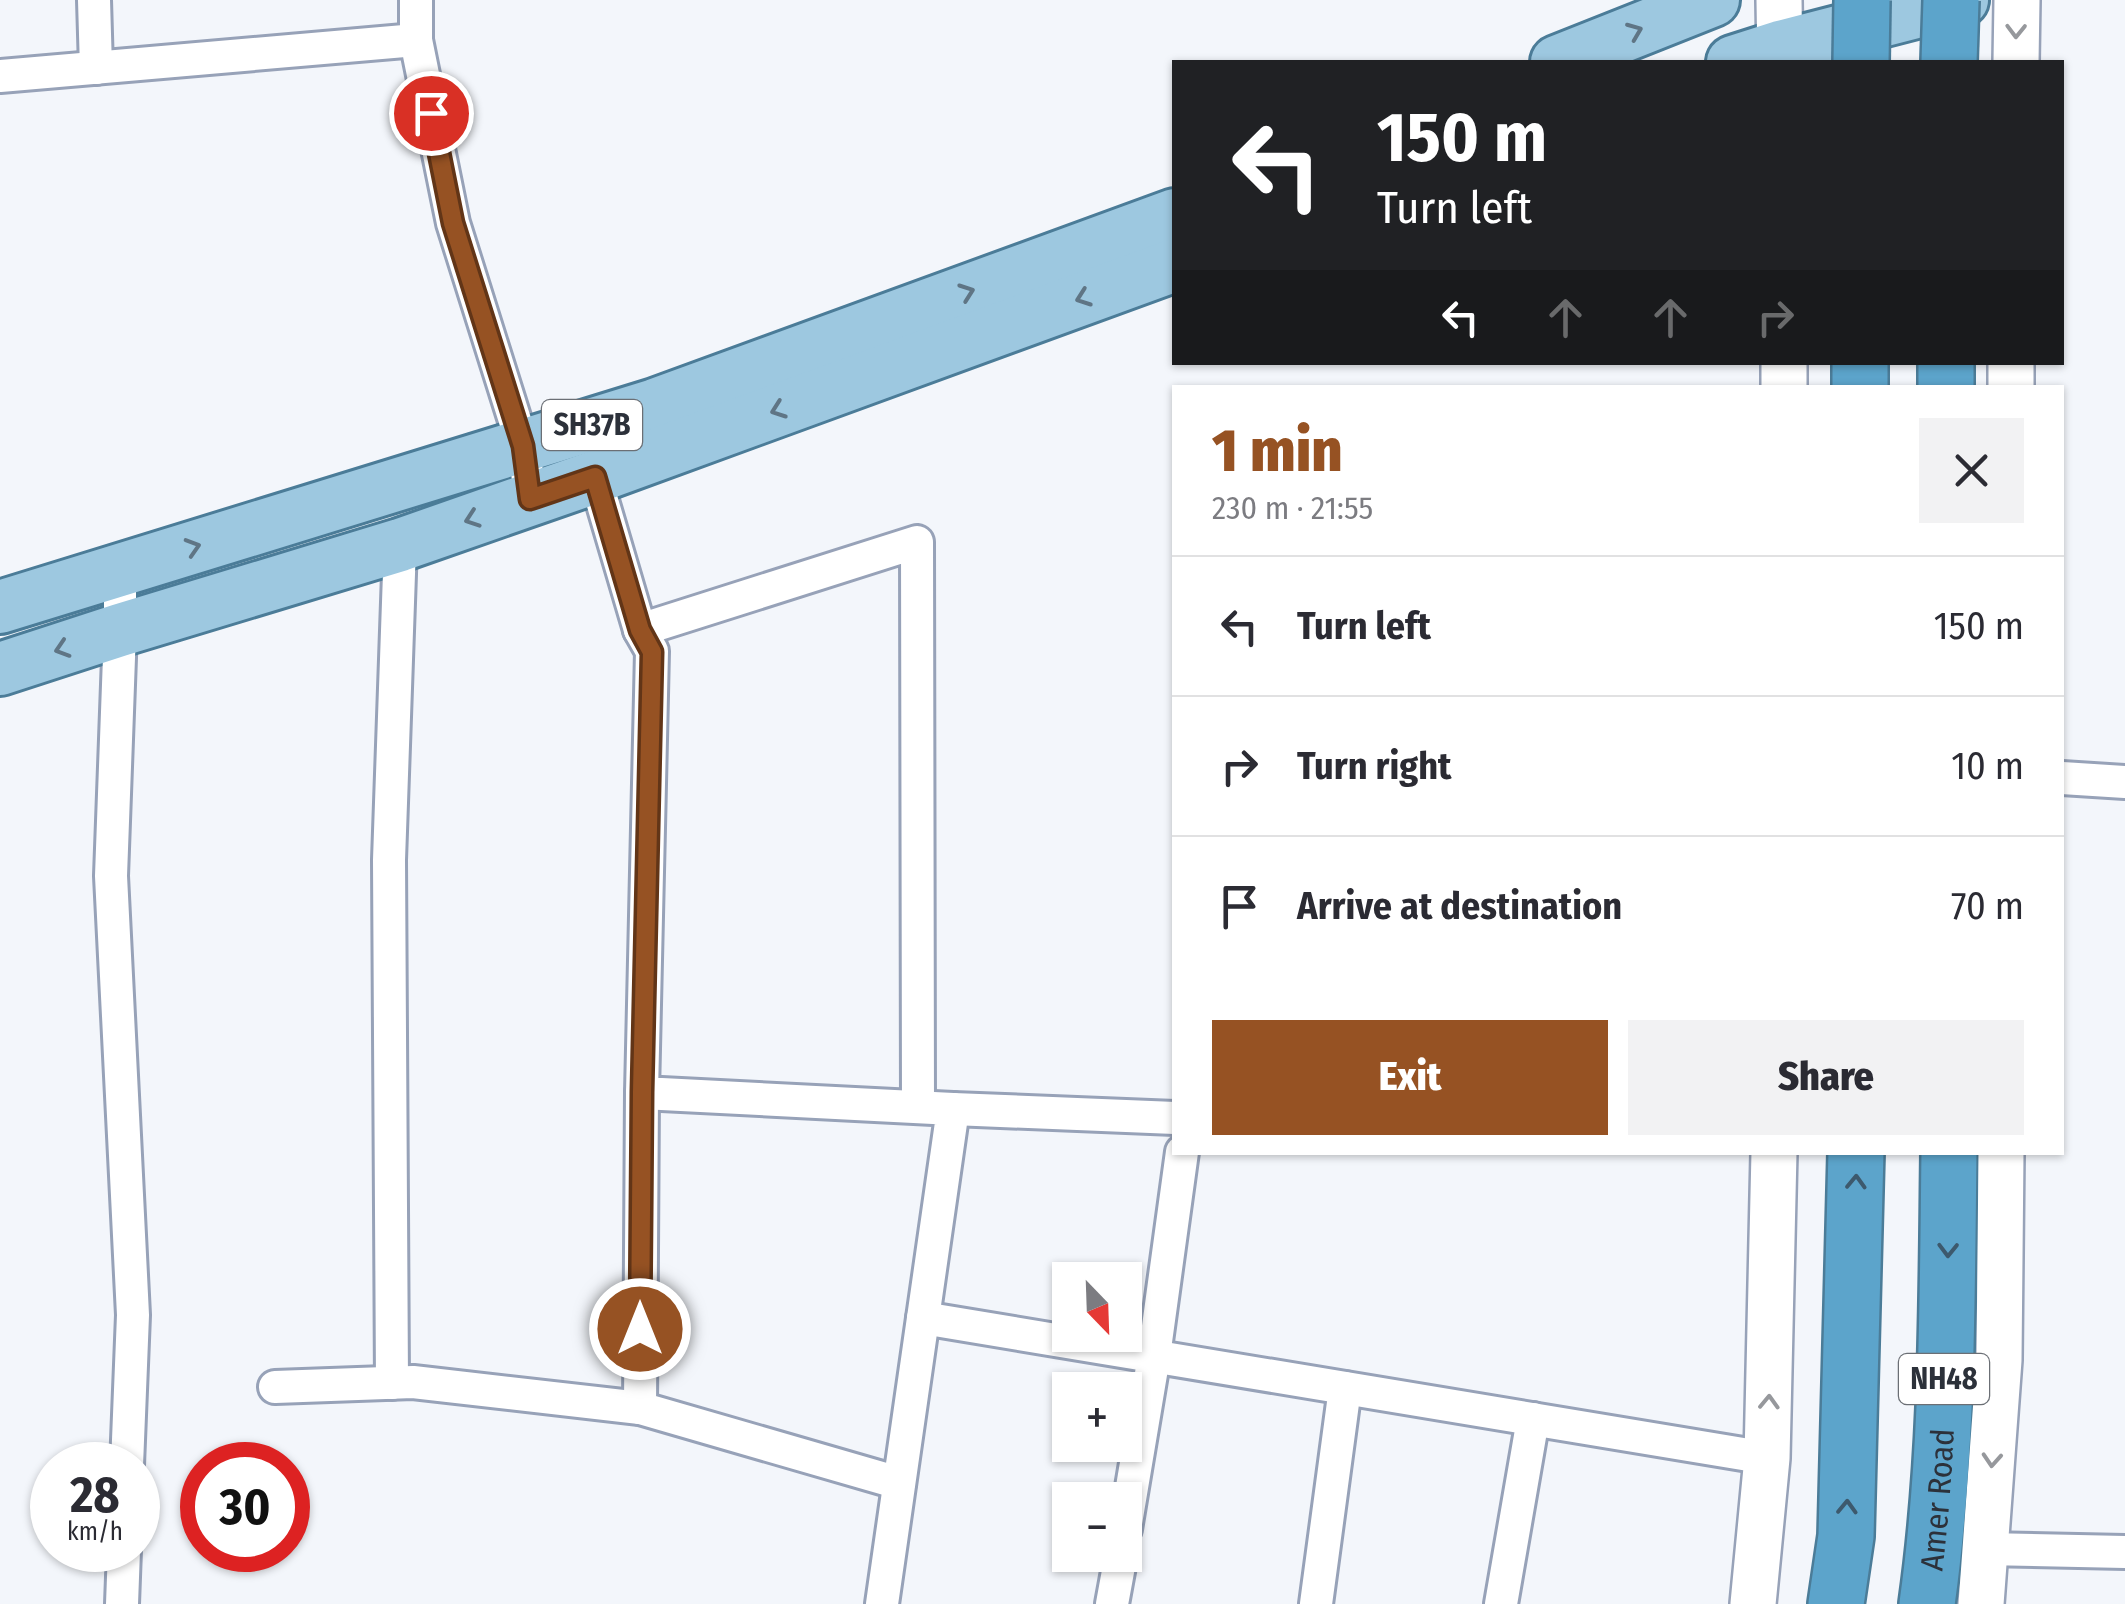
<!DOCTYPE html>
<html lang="en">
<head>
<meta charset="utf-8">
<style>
	body { margin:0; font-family:"Fira Sans Condensed",sans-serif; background:#f2f2f3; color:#2b2b33; height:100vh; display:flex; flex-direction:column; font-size:38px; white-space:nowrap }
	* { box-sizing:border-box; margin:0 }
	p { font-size:32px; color:#7c7c81 }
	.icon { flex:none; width:55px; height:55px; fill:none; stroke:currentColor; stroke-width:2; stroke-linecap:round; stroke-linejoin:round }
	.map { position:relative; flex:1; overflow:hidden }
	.sheet { position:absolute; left:1172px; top:385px; width:892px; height:770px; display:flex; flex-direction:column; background:#fff; border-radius:0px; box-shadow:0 2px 8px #0004 }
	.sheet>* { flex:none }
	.top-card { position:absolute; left:1172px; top:60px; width:892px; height:305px; border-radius:0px; box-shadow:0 2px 8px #0004; background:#202124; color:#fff; overflow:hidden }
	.needle { width:65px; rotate:157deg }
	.buttons { position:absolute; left:1052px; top:1262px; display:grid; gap:20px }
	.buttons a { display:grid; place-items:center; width:90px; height:90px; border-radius:0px; background:#fff; box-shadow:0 2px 8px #0004; font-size:50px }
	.speed { position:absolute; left:30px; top:1442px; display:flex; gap:20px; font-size:50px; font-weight:700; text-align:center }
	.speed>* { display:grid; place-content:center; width:130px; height:130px; border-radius:50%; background:#fff; box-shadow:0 2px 8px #0004; line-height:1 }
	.speed small { font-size:25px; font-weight:400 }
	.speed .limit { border:15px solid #d22; background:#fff; color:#111 }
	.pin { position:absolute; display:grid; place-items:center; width:85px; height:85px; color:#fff; margin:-42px; border:5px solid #fff; border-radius:50%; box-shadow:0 2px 10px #0007 }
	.me { position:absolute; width:110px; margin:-55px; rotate:0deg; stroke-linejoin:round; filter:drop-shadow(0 0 8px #0008) }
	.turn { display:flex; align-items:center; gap:35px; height:210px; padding:0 40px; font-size:45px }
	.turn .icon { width:130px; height:130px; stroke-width:2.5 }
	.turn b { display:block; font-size:70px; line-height:85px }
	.lanes { display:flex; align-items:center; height:95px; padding:0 40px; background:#0003; justify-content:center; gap:50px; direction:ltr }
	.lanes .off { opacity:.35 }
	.round { display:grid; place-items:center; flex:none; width:105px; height:105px; border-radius:0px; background:#f2f2f3 }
	.summary { display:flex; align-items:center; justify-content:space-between; height:170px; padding:0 40px }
	h1 { font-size:60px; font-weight:800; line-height:75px; color:#965223 }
	.button { display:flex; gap:20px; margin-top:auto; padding:20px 40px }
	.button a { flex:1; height:115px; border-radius:0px; background:#965223; color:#fff; font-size:40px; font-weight:800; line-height:115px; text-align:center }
	.button a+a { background:#f2f2f3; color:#2b2b33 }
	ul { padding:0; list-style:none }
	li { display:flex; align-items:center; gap:30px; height:140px; padding:0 40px; border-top:2px solid #e1e1e2 }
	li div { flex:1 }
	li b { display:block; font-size:38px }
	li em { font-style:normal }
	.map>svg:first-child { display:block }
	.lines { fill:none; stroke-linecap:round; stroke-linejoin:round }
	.street-casing { stroke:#97a2b8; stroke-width:38 }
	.secondary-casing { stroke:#97a2b8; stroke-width:50 }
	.primary-casing { stroke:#4b7c98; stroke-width:58 }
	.highway-casing { stroke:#4b7c98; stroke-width:60 }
	.street { stroke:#fff; stroke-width:32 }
	.secondary { stroke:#fff; stroke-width:45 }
	.primary { stroke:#9dc8e0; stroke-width:52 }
	.highway { stroke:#5ca4cb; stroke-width:55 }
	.highway-bridge-casing { stroke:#4b7c98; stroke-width:60; stroke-linecap:butt }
	.highway-bridge { stroke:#5ca4cb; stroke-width:55 }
	.oneway { stroke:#5f7585 }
	.oneway2 { stroke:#96989c }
	.oneway3 { stroke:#3d596d }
	.route-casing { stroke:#623517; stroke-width:25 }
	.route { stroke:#965223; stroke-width:18 }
	.labels { text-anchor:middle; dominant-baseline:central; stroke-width:8; stroke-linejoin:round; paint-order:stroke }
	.shield { fill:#fff; stroke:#6b6f75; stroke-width:2.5 }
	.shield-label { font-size:30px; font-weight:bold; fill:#2c313a }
	.street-label { font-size:32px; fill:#2c313a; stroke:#fff }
</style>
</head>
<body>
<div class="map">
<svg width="2125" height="1604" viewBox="0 0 2125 1604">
	<rect width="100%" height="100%" fill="#f3f6fb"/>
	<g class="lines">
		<defs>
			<g id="street">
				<path d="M94,0L96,68"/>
				<path d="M416,0V40"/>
				<path d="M0,76L416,40L453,223L523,446L531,499"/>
				<path d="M595,477L640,630L652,651L642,1093L953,1109L882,1604"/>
				<path d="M120,570V630L111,876L133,1315L127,1465"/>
				<path d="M640,630L917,542L918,1107"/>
				<path d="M2062,778L2125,782"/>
				<path d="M953,1109L1175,1118"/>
				<path d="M923,1318L1767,1458"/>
				<path d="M392,1383L389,860L400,545"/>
				<path d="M275,1387L413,1382L640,1408L899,1483"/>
				<path d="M640,1408L642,1093"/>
				<path d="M1125,1529L1154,1356L1182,1152"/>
				<path d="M1985,1549L2125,1552"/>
				<path d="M122,1604L124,1550"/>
				<path d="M1112,1604L1121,1555"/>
				<path d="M1316,1604L1345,1388"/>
				<path d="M1501,1604L1533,1419"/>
			</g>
			<g id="secondary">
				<path d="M1779,0L1780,62"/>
				<path d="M2016,62L2017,0"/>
				<path d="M1784,362V388"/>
				<path d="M2011,388V362"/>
				<path d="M1753,1604L1767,1458L1774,1152"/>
				<path d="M1981,1604L1999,1360L2001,1152"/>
			</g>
			<g id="primary">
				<path d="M1557,62L1713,0"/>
				<path d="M1733,62L1780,47L1962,0"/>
				<path d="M0,607L655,405L1175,215"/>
				<path d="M0,669L120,630L400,545L595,477L1175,265"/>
			</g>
			<g id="highway">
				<path d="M1860,362V388"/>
				<path d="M1946,362V388"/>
				<path d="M1836,1604L1846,1536L1856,1152"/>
				<path id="s1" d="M1927,1604C1948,1455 1947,1303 1949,1152"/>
			</g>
		</defs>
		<!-- street casing -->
		<use href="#street" class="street-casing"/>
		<!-- secondary casing -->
		<use href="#secondary" class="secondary-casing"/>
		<!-- primary casing -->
		<use href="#primary" class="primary-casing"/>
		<!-- highway casing -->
		<use href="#highway" class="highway-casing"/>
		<!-- street -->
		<use href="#street" class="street"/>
		<!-- secondary -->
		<use href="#secondary" class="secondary"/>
		<!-- primary -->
		<use href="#primary" class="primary"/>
		<!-- highway -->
		<use href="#highway" class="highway"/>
		<defs>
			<g id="highway-bridge">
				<path d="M1861,62L1862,0"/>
				<path d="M1949,62L1951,0"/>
			</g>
		</defs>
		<!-- highway-bridge casing -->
		<use href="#highway-bridge" class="highway-bridge-casing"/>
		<!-- highway-bridge -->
		<use href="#highway-bridge" class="highway-bridge"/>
	</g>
	<!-- one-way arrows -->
	<defs><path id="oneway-chevron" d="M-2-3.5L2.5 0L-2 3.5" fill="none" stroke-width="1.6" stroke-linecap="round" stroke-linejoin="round" transform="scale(2.5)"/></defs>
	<g class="oneway">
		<use href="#oneway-chevron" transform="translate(1635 31) rotate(-22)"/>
		<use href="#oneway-chevron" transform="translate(967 292) rotate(-20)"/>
		<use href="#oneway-chevron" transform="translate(1083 298) rotate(160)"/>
		<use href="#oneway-chevron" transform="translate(778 410) rotate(160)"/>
		<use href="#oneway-chevron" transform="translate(472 519) rotate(161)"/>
		<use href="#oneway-chevron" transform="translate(193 547) rotate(-17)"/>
		<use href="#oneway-chevron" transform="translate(62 649) rotate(162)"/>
	</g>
	<g class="oneway2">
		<use href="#oneway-chevron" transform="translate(2016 31) rotate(91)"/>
		<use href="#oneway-chevron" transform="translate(1769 1402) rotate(-88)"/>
		<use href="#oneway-chevron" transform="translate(1992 1460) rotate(94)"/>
	</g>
	<g class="oneway3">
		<use href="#oneway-chevron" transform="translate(1856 1182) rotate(-88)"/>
		<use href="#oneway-chevron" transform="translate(1948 1250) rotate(91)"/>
		<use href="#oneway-chevron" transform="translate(1847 1507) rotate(-88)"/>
	</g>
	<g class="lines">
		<defs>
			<path id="route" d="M431,113L453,223L523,446L530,499L595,477L640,630L652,652L642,1092L640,1329"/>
		</defs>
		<!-- route casing -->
		<use href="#route" class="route-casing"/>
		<!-- route -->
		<use href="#route" class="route"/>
	</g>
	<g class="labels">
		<!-- shield labels -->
		<g class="shield">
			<rect x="542" y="400" width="100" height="50" rx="8"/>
			<rect x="1899" y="1354" width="90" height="50" rx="8"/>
		</g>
		<g class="shield-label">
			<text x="592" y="425">SH37B</text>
			<text x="1944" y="1379">NH48</text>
		</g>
		<!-- street labels -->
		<g class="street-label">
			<text stroke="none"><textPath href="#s1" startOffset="105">Amer Road</textPath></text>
		</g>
	</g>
</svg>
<div class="buttons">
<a><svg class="needle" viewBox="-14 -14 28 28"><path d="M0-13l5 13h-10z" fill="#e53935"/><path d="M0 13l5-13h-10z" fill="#7c7c81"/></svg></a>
<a>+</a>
<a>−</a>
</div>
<div class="speed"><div>28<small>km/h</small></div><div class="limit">30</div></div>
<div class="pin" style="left:431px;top:113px;background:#d93025"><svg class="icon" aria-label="arrive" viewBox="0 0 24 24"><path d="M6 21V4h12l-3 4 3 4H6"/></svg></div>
<svg class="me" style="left:640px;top:1329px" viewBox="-20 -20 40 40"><circle r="17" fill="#965223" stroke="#fff" stroke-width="3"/><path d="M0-11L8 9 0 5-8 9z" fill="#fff"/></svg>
<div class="top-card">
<div class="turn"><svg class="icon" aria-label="left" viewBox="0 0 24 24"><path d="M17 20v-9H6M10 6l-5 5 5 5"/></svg><div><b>150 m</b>Turn left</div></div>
<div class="lanes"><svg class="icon" aria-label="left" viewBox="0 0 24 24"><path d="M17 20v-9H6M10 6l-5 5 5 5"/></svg><svg class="icon off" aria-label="ahead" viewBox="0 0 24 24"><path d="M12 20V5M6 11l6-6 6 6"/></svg><svg class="icon off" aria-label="ahead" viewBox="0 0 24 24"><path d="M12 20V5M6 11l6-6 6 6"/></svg><svg class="icon off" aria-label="right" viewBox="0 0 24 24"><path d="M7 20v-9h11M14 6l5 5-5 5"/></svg></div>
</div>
<section class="sheet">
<div class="summary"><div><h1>1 min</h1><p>230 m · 21:55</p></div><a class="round"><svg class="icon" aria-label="close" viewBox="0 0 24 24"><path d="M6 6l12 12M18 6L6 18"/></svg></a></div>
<ul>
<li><svg class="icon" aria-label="left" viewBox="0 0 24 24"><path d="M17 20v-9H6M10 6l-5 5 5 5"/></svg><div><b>Turn left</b></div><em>150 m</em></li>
<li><svg class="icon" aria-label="right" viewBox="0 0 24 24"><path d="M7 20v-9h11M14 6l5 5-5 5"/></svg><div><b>Turn right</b></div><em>10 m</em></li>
<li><svg class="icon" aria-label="arrive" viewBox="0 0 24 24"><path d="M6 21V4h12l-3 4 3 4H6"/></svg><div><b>Arrive at destination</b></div><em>70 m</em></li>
</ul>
<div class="button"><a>Exit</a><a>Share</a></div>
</section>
</div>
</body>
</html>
